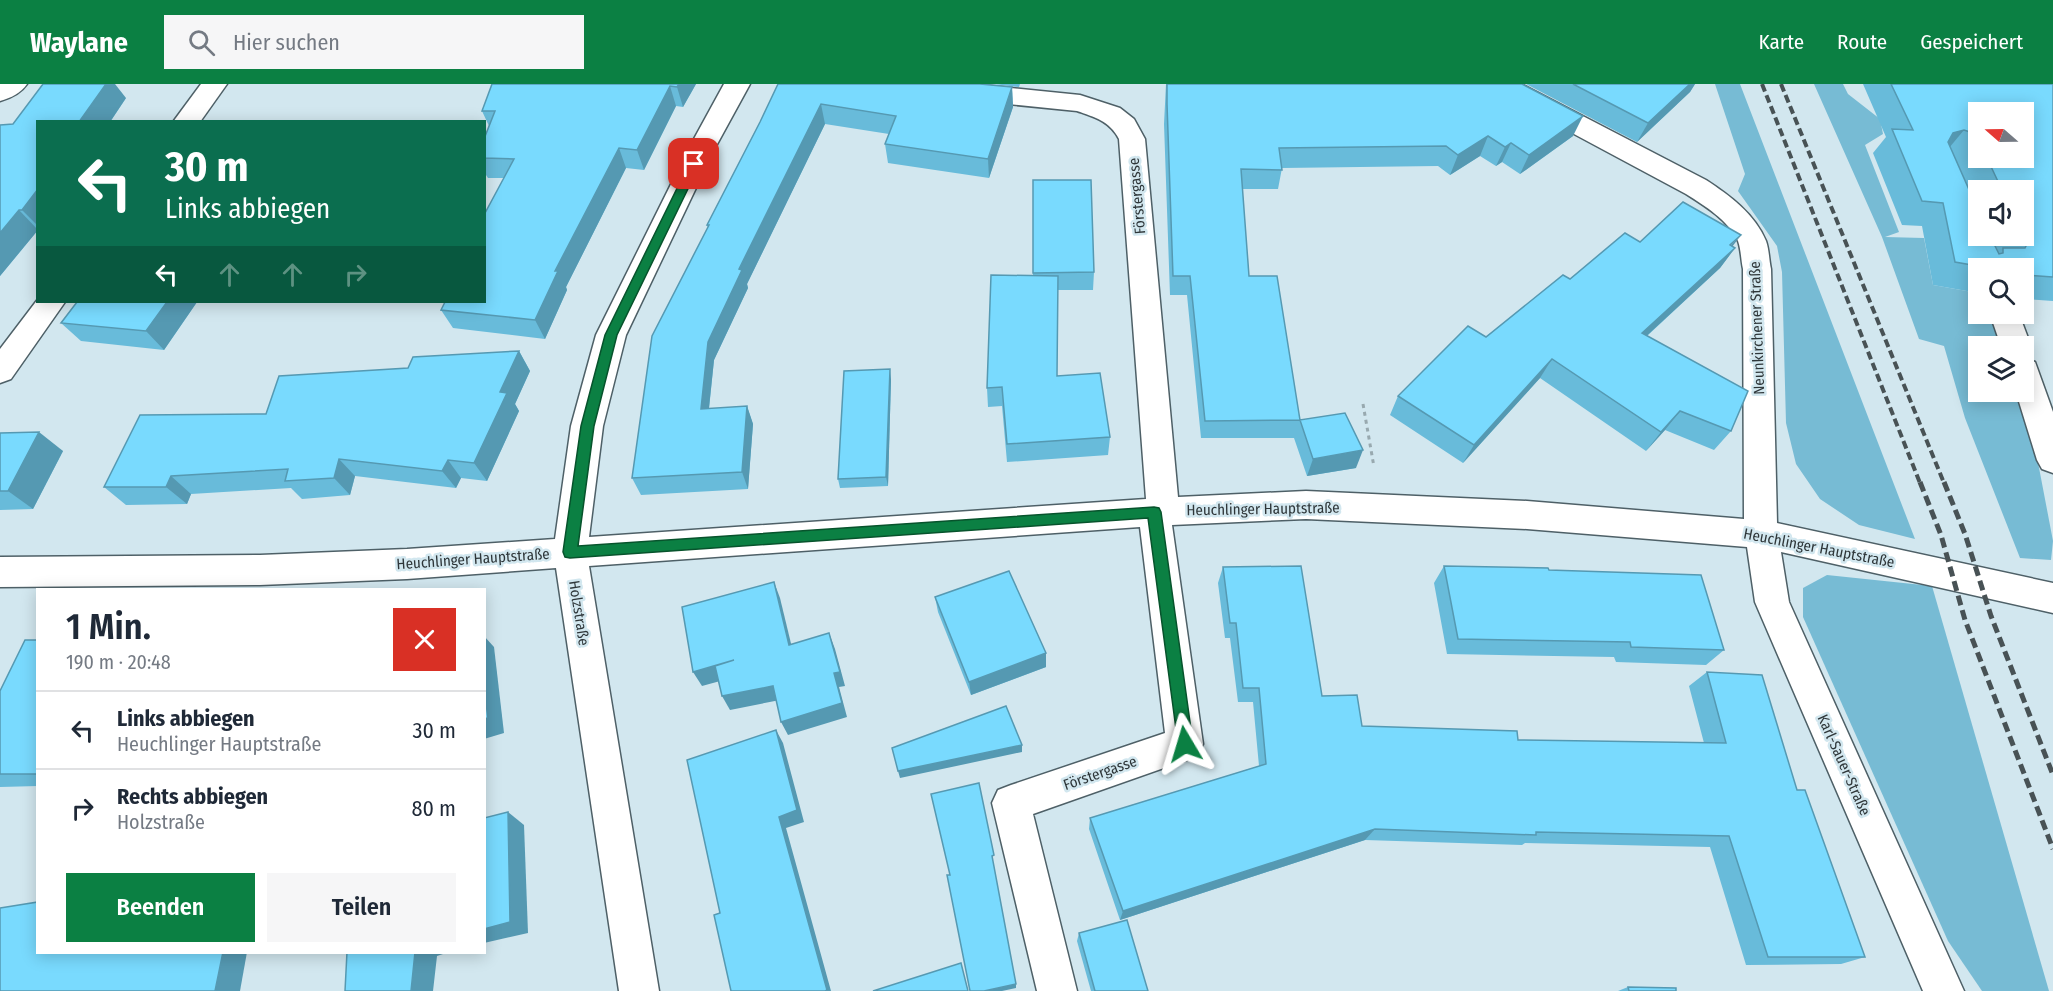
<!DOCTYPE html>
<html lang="de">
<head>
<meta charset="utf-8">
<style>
	body { margin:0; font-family:"Fira Sans Condensed",sans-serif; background:#f6f6f7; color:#1f2937; height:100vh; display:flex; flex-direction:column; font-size:22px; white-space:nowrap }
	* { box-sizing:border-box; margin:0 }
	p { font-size:20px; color:#747a83 }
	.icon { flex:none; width:33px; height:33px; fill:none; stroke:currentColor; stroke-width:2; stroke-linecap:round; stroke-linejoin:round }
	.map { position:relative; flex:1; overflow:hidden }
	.sheet { position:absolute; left:36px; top:504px; width:450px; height:366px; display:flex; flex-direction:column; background:#fff; border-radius:0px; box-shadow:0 3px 15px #0003 }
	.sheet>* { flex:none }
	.hud { position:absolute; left:36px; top:36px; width:450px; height:183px; border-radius:0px; box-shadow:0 3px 15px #0003; background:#0b6e4f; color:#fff; overflow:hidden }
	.needle { width:39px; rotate:290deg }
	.controls { position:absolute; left:1968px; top:18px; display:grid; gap:12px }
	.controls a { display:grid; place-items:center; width:66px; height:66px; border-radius:0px; background:#fff; box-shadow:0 3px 15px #0003; font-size:30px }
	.pin { position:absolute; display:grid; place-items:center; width:51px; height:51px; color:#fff; margin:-26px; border-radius:12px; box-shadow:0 3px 9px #0006 }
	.me { position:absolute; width:66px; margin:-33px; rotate:353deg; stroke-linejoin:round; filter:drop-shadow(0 0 4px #0008) }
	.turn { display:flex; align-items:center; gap:21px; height:126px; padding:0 30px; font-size:27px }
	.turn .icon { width:78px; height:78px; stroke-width:2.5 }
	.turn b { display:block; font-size:42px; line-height:51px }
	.lanes { display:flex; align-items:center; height:57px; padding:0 30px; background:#0003; justify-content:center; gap:30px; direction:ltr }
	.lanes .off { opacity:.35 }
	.round { display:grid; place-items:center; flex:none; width:63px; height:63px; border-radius:0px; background:#f6f6f7 }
	.head { display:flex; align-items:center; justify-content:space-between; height:102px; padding:0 30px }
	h1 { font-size:36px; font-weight:600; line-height:45px }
	.action { display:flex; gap:12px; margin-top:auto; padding:12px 30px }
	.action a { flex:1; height:69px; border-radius:0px; background:#0b8043; color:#fff; font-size:24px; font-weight:600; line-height:69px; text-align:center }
	.action a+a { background:#f6f6f7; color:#1f2937 }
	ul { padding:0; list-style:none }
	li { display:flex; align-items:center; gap:18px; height:78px; padding:0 30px; border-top:2px solid #e0e1e3 }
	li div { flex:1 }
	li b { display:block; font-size:22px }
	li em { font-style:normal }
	header { display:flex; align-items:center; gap:36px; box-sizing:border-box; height:84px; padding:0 30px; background:#0b8043; color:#fff }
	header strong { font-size:28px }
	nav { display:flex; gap:33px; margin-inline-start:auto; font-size:21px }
	.search { width:420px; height:54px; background:#f6f6f7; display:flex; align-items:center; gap:15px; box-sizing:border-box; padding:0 21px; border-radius:0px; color:#747a83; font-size:22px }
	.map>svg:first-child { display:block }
	.green { fill:#77bbd4 }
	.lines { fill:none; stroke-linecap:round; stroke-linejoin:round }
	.minor-casing { stroke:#4e6067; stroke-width:3 }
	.path { stroke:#98a9af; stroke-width:3; stroke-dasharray:4 4; stroke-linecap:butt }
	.minor { fill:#fff; fill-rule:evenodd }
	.rail-far1 { stroke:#485255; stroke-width:4; stroke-dasharray:8 4; stroke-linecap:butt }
	.rail { stroke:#485255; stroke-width:5; stroke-dasharray:10 5; stroke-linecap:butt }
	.wall { fill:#68bbda; fill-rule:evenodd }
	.shaded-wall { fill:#5599b2 }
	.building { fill:#79dafe; stroke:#5599b2; stroke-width:1.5; fill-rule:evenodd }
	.route { fill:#0b8043; stroke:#07532c; stroke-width:1.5 }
	.labels { text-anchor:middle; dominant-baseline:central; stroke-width:5; stroke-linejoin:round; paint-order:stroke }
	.street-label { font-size:15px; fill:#2e3639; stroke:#d2e7ef }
</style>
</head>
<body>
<header>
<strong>Waylane</strong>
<div class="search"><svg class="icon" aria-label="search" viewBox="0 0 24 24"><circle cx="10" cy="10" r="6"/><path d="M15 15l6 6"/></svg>Hier suchen</div>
<nav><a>Karte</a><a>Route</a><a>Gespeichert</a></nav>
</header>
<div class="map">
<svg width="2053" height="907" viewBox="0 0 2053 907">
	<rect width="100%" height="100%" fill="#d2e7ef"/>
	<!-- green -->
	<g class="green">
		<path d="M1715,0H1740L1915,455L1859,441L1820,415L1796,380L1786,339L1782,188L1777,162L1738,107L1745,90Z"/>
		<path d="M1814,0H1843L1848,10L1880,35L1883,50L1865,61L1899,148L1885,153L1924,154L1933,201L1978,209V230H1993L2004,262H1978V308H2019L2032,347L2053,457L2051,476L2020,474L1965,334L1944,262L1919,255L1882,153Z"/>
		<path d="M1827,491L1932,502L2049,907H1982L1948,857L1803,533V504Z"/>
	</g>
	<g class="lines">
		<defs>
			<g id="minor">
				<path d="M0,0H27C21,9 11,14 0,17Z"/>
				<path d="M201,0H227L200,38H173Z"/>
				<path d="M724,0H750L715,64L626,251L603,342L589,453L1146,415L1119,55C1110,37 1094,33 1077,27L888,8L879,6L875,0H972L1080,11L1120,24L1134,35L1145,55L1178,413L1306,407L1527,417L1744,435L1743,185C1741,176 1741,165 1738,157C1728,136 1705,122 1686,110L1492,6L1488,0H1521L1706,96C1729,111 1755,130 1766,157C1769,165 1769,176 1771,185L1777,439L2053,499V529L1781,468L1789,518L1964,907H1923L1755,518L1747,463L1527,445L1306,435L1172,441L1203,660L1198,672L1033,730L1077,907H1037L992,719L998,706L1011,701L1165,649L1140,443L589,482L659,907H619L556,484L407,495L260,501L0,503V473L260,471L407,465L555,455L571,342L596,251L689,64Z"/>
				<path d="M38,215V218H65L11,295L0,299V265Z"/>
				<path d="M1990,230H2019L2031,262L2026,270L2024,271V262H2001Z"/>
				<path d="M2024,274L2035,278L2053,328V389L2042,385L2037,376L2016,308H2024Z"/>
			</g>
		</defs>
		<!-- minor casing -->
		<use href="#minor" class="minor-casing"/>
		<!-- path -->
		<path class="path" d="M1363,320L1374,383"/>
		<!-- minor -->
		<use href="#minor" class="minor"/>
		<!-- rail-far1 -->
		<g class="rail-far1">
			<path d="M1762,0L1920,399"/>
			<path d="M1781,0L1944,399"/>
		</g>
		<!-- rail -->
		<g class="rail">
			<path d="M1920,398L1941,451L1965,536L2053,765"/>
			<path d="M1944,398L1965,450L1991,532L2053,691"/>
		</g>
	</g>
	<!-- wall -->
	<g class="wall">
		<path d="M492,0H696L683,23L676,22L644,86L626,84L566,203L567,206L545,255L453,244L441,226L484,218L504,94H488L484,88V55L489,42L482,27Z"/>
		<path d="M778,0L1012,3L1013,23L989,94L888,79L885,60L889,50L825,40L747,200L748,204L714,276L709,325L747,322L753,340L748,405L641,411L632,394L708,144L707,141L760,38Z"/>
		<path d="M994,0H1020L1019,3Z"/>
		<path d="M1166,0H1522L1573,52L1520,90L1502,78L1496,82L1480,72L1450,91L1438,82L1282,84L1278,105H1242L1249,192L1300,336L1356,384L1307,392L1294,354H1201L1187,211H1170L1164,40Z"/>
		<path d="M1526,0H1695L1690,8L1637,58Z"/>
		<path d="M1863,0H2053V217L2024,215V184H1978V209L1933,201L1922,142L1902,141L1873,69L1886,53ZM1978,28L2024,74H1978ZM1978,106H2024V152H1990L1997,167L1978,152Z"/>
		<path d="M126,14L110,38H38V146L0,192V41L13,40Z"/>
		<path d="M1033,96L1094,188L1093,206H1057V292L1110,353L1108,371L1007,378L1002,322L988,323L987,304L1033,191Z"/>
		<path d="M1640,158L1733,163L1735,164L1720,184L1647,252L1731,347L1714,366L1665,346L1646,367L1540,294L1463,379L1390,331L1398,312L1570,195Z"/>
		<path d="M77,218H197L164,266L81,257L61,239Z"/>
		<path d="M519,267L530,287L515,320L519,327L487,397L461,394L456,404L355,392L350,411L302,415L291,404L191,410L187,420L126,421L104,403L266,330Z"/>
		<path d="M891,295L888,402L840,404L838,395Z"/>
		<path d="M0,349L63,367L33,425L0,426Z"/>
		<path d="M1444,482L1549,486L1724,566L1706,581L1616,578L1614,573L1447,570L1434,499Z"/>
		<path d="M1223,483L1322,612L1362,642L1518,656L1704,659L1689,602L1707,588L1797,706L1865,873L1841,880L1746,881L1710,763L1525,759L1522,761L1365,756L1120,836L1089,745L1090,734L1259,682L1253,618H1238L1230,554H1225L1218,499Z"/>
		<path d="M935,513L1046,583L971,611L938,528Z"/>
		<path d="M38,556V702L0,703V607Z"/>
		<path d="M1079,849L1148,907H1091L1077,857Z"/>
		<path d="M1628,903L1676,907H1618Z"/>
	</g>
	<!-- shaded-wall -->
	<g class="shaded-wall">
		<path d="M106,0H115L126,14L110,38H79Z"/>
		<path d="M679,0H696L683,23L677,3Z"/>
		<path d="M1690,0H1695L1690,8L1637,58L1648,39Z"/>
		<path d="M670,2L676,22L644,86L637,66Z"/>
		<path d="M1012,3L1013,23L989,94L988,75Z"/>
		<path d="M821,20L825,40L747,200L748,204L714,276L707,342L701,325L708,258L739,185Z"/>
		<path d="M1583,32L1573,52L1520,90L1529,71Z"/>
		<path d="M1964,46L1944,70L1933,73L1953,49Z"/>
		<path d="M1488,52L1480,72L1450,91L1458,71Z"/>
		<path d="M1511,59L1502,78L1496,82L1505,63Z"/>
		<path d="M619,64L626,84L566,203L567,206L545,255L535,236L555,187Z"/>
		<path d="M38,105V142L22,126Z"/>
		<path d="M19,126L38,146L0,192V149Z"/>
		<path d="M1741,151L1726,171L1735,164L1720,184L1628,269L1642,249Z"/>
		<path d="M167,218H197L164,266L146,247Z"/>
		<path d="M519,267L530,287L515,320L519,327L487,397L474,379L500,308Z"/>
		<path d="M1552,275L1540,294L1463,379L1474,361Z"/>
		<path d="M890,285L891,295L888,402L886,393Z"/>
		<path d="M747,322L753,340L748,405L742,388Z"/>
		<path d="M1680,327L1665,346L1646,367L1661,348Z"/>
		<path d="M39,348L63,367L33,425L8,407Z"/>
		<path d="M1363,366L1356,384L1307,392L1313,375Z"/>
		<path d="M339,375L355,392L350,411L334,394Z"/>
		<path d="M448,376L461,394L456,404L442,387Z"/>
		<path d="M171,392L191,410L187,420L166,403Z"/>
		<path d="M774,498L780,514L795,576L789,561Z"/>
		<path d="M829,549L835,565L845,602L839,603L847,633L788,651L781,638L834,589Z"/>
		<path d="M484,552L494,563L504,649L484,655Z"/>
		<path d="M1046,569V583L971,611L969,598Z"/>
		<path d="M734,576L742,591L702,602L693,588Z"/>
		<path d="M773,602L780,616L730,626L722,612Z"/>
		<path d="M776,646L783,659L804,738L786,744L831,907H825L779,733Z"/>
		<path d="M1022,661V668L900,694L898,687Z"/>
		<path d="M508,728L524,741L528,849L484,859V845Z"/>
		<path d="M1375,745L1365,756L1120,836L1123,827Z"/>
		<path d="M223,868H247L240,907H215Z"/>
		<path d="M415,868H449L437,872L433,907H411Z"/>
		<path d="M1016,900V904L1002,907H984Z"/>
	</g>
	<!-- building -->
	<g class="building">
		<path d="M43,0H106L79,38H38V105L22,126H19L0,149V41L13,40Z"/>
		<path d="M492,0H679L677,3L670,2L637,66L619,64L555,187H558L535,236L441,226L445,218H484V131L514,75L484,74V55L495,27H482Z"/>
		<path d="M778,0H980L1012,3L988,75L885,60L896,32L821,20L739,185L742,186L708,258L701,325L747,322L742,388L632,394L652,252L709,141H707L760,38Z"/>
		<path d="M1167,0H1522L1583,32L1529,71L1511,59L1505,63L1488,52L1458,71L1446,62L1279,64L1282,86L1241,85L1249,192H1277L1300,336L1345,329L1363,366L1313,375L1300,336L1205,337L1190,192H1173L1167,20Z"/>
		<path d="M1573,0H1690L1648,39Z"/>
		<path d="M1891,0H2053V193L2024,191V184H1989L1955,178L1943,119L1922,117L1892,45L1913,46ZM1978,28H2024V74H1987L2002,106H2024L2023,152L2027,160L2025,164H2003V169L1999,170L1990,152H1978V126L1948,58L1953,49L1964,46L1973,49L1978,56Z"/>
		<path d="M1033,96H1091L1094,188L1033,189Z"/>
		<path d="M1683,118L1741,151L1730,161L1735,164L1642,249L1748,307L1731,347L1680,327L1661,348L1552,275L1474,361L1398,312L1468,242L1486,253L1563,191L1570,195L1625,149L1640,158Z"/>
		<path d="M991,191L1058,192L1057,292L1100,289L1110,353L1007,360L1002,303L987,304Z"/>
		<path d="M77,218H167L146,247L61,239Z"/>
		<path d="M519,267L500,308L507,309L474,379L448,376L442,387L339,375L334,394L285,397L288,385L171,392L166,403H104L140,331L266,330L279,292L408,284L413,273Z"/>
		<path d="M890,285L886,393L838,395L844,287Z"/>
		<path d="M39,348L8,407H0V349Z"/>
		<path d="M1301,482L1322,612L1357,611L1362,642L1517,647L1518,656L1726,659L1707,588L1762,591L1797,706H1805L1865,873H1768L1729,752L1536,748V751L1375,745L1123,827L1090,734L1266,680L1259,604H1243L1236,539H1230L1223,483Z"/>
		<path d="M1444,482L1548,484L1549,486L1701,491L1724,566L1631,563L1630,558L1458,555Z"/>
		<path d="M1009,487L1046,569L969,598L935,513Z"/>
		<path d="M774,498L789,561L829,549L840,588L834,589L842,619L781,638L773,602L722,612L715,582L734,576L693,588L682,523Z"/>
		<path d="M25,556H38V690H0V607Z"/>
		<path d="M484,605L488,634L484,635Z"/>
		<path d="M1006,622L1022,661L898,687L892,664Z"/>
		<path d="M776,646L797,726L779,733L827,906L825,907H731L714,831L720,829L687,676Z"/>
		<path d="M979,699L994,771L992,772L1016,900L984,907H970L947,791H950L931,710Z"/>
		<path d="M508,728L510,838L484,845V734Z"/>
		<path d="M38,818V868H223L215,907H0V824Z"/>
		<path d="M1127,836L1148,907H1095L1079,849Z"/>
		<path d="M347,868H415L411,907H345Z"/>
		<path d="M961,879L968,907H873Z"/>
		<path d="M1628,903L1676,904V907H1629Z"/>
	</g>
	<!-- route -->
	<path class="route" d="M694,76L700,80L617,251L594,342L578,462L1154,423L1159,424L1161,428L1193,660L1191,665L1185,667L1180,665L1178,660L1148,434L570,474L565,473L563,468L581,342L605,251L689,80Z"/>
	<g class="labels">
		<!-- street labels -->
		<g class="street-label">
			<text transform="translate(1137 112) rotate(-95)">Förstergasse</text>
			<text transform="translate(1757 244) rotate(-92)">Neunkirchener Straße</text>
			<text transform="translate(1263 425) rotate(-1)">Heuchlinger Hauptstraße</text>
			<text transform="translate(1819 464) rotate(11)">Heuchlinger Hauptstraße</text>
			<text transform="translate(473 475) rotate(-4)">Heuchlinger Hauptstraße</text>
			<text transform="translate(579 529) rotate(81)">Holzstraße</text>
			<text transform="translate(1844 681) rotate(66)">Karl-Sauer-Straße</text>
			<text transform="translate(1100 689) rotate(-19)">Förstergasse</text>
		</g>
	</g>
</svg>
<div class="controls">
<a><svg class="needle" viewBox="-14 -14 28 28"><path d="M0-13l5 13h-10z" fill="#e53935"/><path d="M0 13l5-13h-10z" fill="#747a83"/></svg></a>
<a><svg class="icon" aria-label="sound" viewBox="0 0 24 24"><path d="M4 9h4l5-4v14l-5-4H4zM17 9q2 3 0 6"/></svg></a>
<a><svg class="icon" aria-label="search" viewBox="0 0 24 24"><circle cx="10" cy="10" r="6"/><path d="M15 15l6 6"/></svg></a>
<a><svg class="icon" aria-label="layers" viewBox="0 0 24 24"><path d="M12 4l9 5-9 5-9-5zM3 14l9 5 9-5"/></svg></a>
</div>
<div class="pin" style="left:694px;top:80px;background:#d93025"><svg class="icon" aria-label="arrive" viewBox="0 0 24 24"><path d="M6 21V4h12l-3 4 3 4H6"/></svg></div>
<svg class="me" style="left:1185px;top:660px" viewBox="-20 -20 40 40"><path d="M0-17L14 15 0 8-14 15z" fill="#0b8043" stroke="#fff" stroke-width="4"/></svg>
<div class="hud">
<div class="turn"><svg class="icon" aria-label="left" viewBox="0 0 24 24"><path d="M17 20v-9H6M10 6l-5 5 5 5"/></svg><div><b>30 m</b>Links abbiegen</div></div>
<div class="lanes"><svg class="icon" aria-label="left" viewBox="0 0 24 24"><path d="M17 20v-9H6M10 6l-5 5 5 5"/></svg><svg class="icon off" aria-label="ahead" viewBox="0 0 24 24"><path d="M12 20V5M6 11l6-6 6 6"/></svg><svg class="icon off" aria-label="ahead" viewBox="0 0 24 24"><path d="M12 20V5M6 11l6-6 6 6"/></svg><svg class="icon off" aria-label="right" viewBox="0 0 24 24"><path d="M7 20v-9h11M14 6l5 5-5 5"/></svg></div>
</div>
<section class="sheet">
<div class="head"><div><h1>1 Min.</h1><p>190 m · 20:48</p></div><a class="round" style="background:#d93025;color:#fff"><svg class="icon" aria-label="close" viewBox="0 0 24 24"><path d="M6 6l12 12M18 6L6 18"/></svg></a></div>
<ul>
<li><svg class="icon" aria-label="left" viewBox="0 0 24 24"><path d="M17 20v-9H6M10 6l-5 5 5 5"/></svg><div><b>Links abbiegen</b><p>Heuchlinger Hauptstraße</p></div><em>30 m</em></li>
<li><svg class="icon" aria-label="right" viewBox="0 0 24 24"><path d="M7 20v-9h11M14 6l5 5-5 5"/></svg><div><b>Rechts abbiegen</b><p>Holzstraße</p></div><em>80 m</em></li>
</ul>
<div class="action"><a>Beenden</a><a>Teilen</a></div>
</section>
</div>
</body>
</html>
